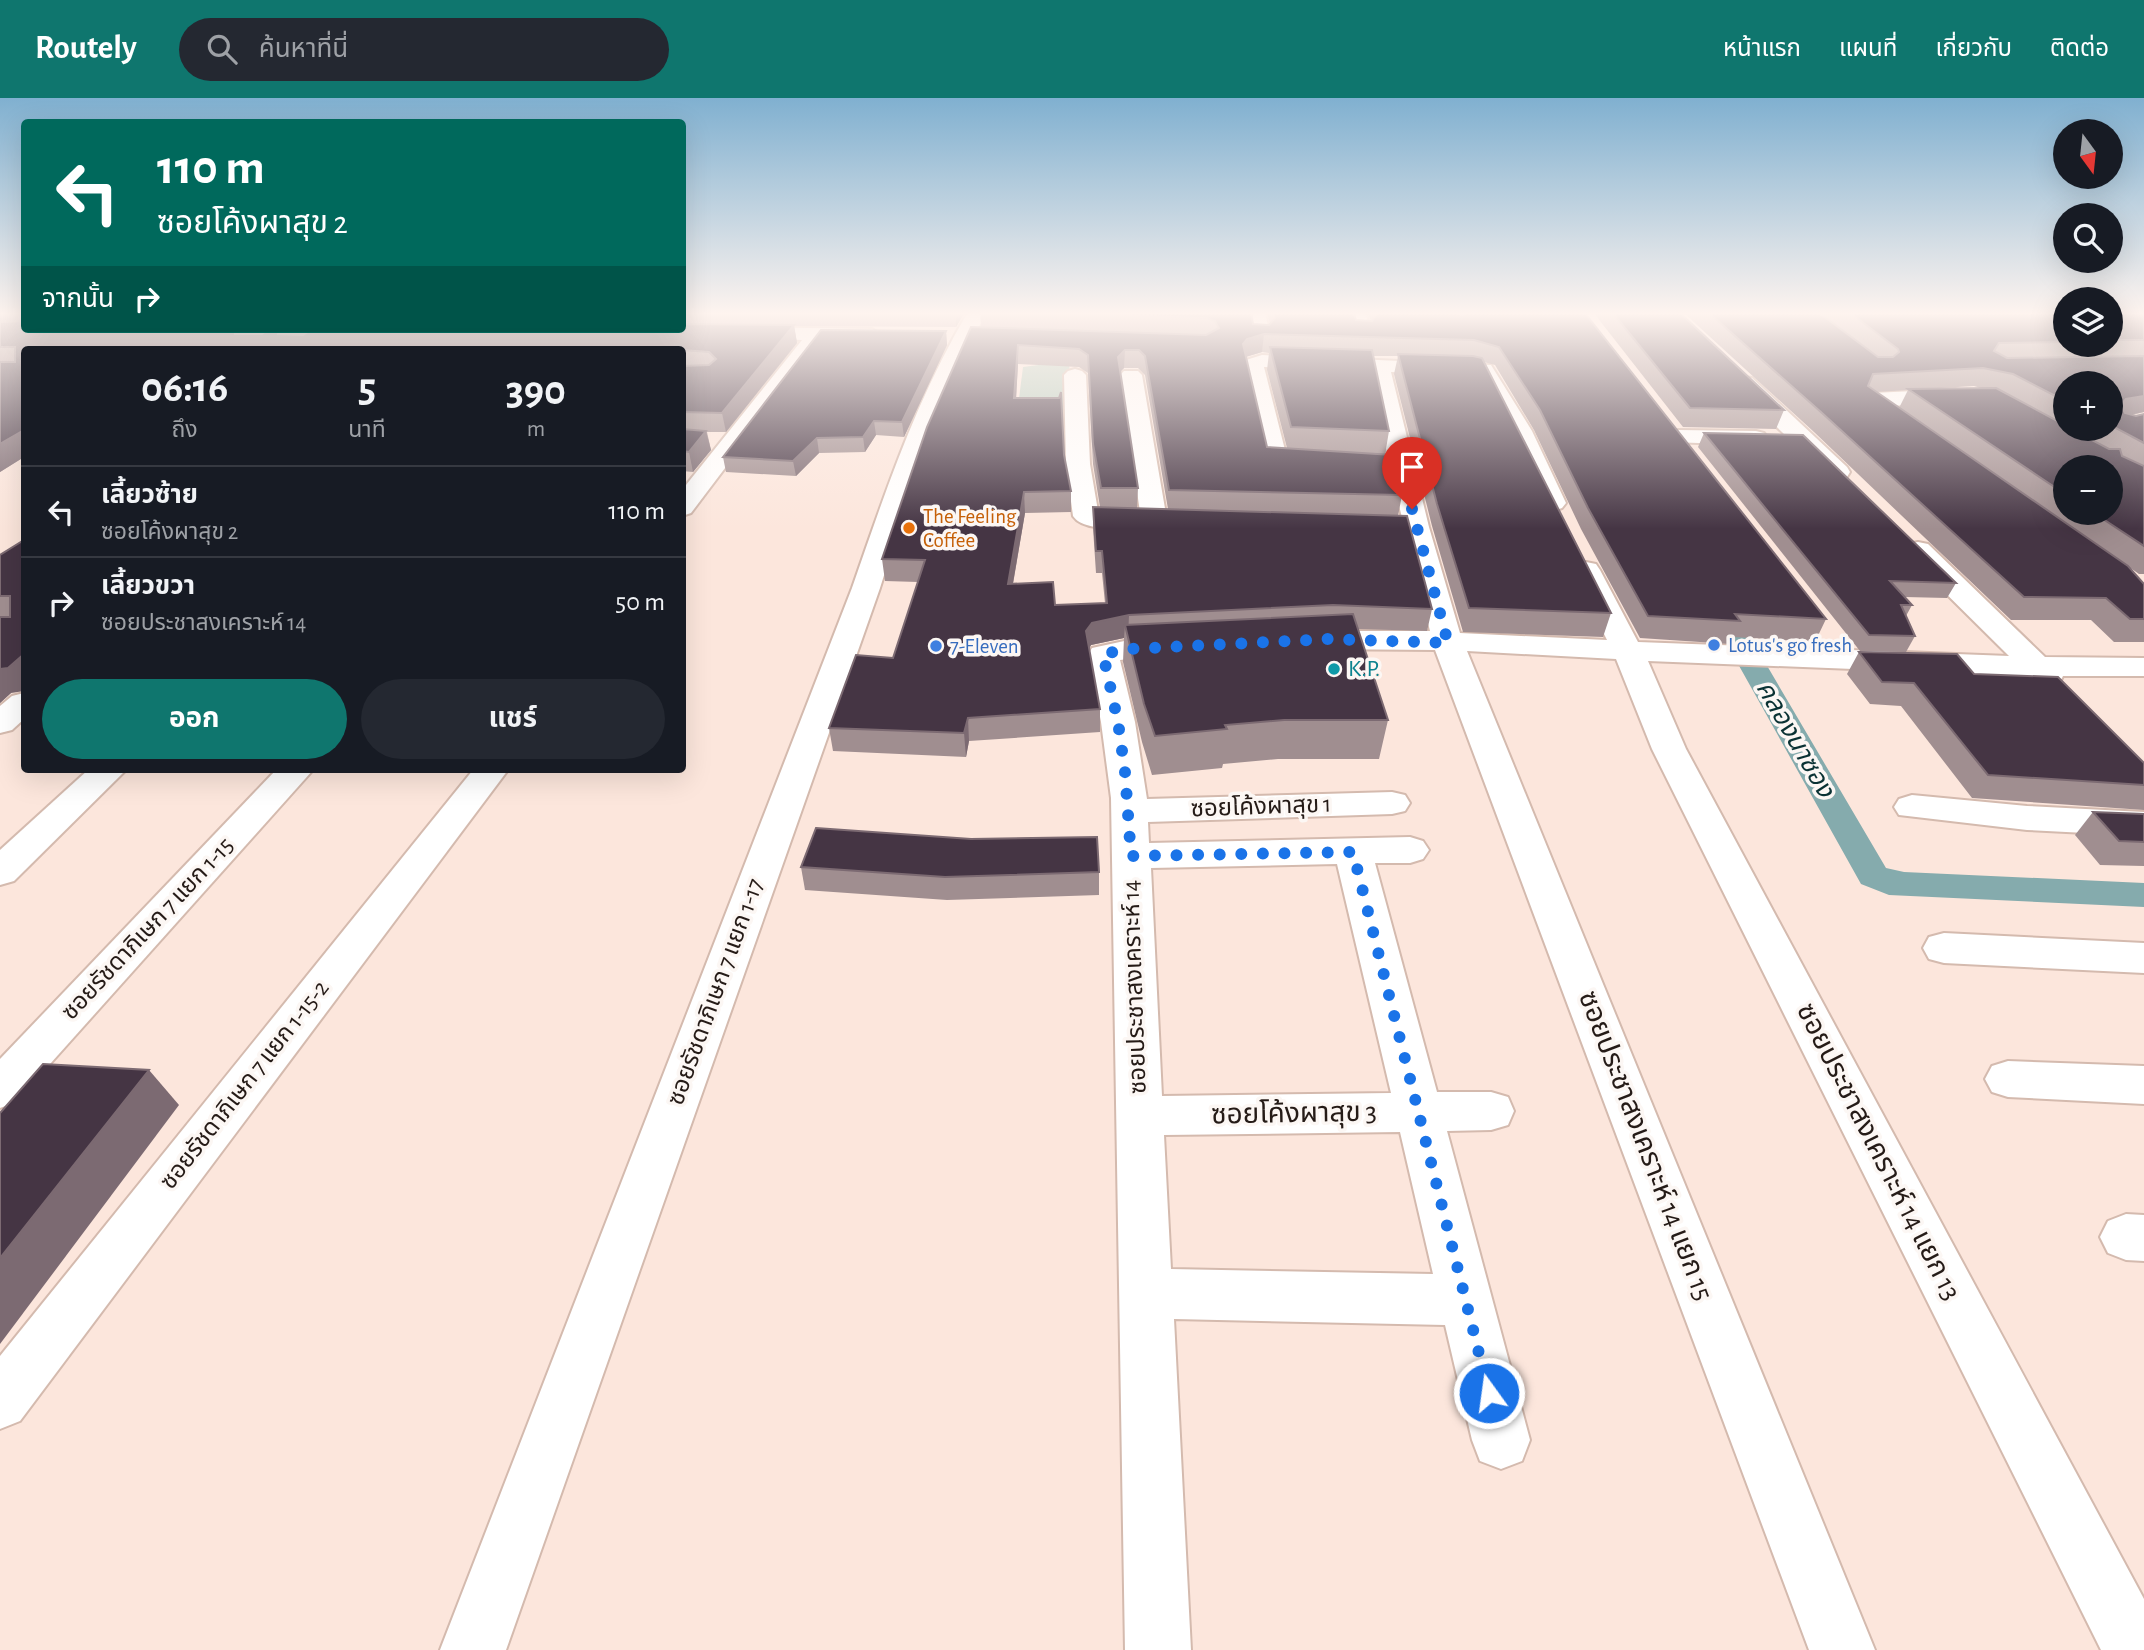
<!DOCTYPE html>
<html lang="th">
<head>
<meta charset="utf-8">
<style>
	body { margin:0; font-family:"Alegreya Sans","Noto Sans Thai",sans-serif; background:#242831; color:#f1f3f6; height:100vh; display:flex; flex-direction:column; font-size:26px; white-space:nowrap }
	* { box-sizing:border-box; margin:0 }
	p { font-size:23px; color:#9ea1a6 }
	.icon { flex:none; width:38px; height:38px; fill:none; stroke:currentColor; stroke-width:2; stroke-linecap:round; stroke-linejoin:round }
	.map { position:relative; flex:1; overflow:hidden }
	.sheet { position:absolute; left:21px; top:248px; width:665px; height:427px; display:flex; flex-direction:column; background:#171b24; border-radius:7px; box-shadow:0 7px 28px #0002 }
	.sheet>* { flex:none }
	.guide { position:absolute; left:21px; top:21px; width:665px; height:214px; border-radius:7px; box-shadow:0 7px 28px #0002; background:#00695c; color:#fff; overflow:hidden }
	.needle { width:46px; rotate:165deg }
	.tools { position:absolute; left:2053px; top:21px; display:grid; gap:14px }
	.tools a { display:grid; place-items:center; width:70px; height:70px; border-radius:50%; background:#171b24; box-shadow:0 7px 28px #0002; font-size:35px }
	.pin { position:absolute; display:grid; place-items:center; width:60px; height:60px; color:#fff; margin:-72px -30px; border-radius:50% 50% 50% 0; rotate:-45deg; box-shadow:0 0 7px #0007 }
	.pin .icon { rotate:45deg }
	.me { position:absolute; width:77px; margin:-38px; rotate:346deg; stroke-linejoin:round; filter:drop-shadow(0 0 5px #0008) }
	.turn { display:flex; align-items:center; gap:24px; height:147px; padding:0 21px; font-size:32px }
	.turn .icon { width:91px; height:91px; stroke-width:2.5 }
	.turn b { display:block; font-size:49px; line-height:60px }
	.then { display:flex; align-items:center; height:66px; padding:0 21px; background:#0003; gap:14px; font-size:26px }
	.eta { display:flex; justify-content:space-evenly; align-items:center; height:119px; text-align:center }
	.eta b { font-size:42px; font-weight:700; line-height:49px }
	.primary-button { display:flex; gap:14px; margin-top:auto; padding:14px 21px }
	.primary-button a { flex:1; height:80px; border-radius:42px; background:#0f766e; color:#fff; font-size:28px; font-weight:700; line-height:80px; text-align:center }
	.primary-button a+a { background:#242831; color:#f1f3f6 }
	ul { padding:0; list-style:none }
	li { display:flex; align-items:center; gap:21px; height:91px; padding:0 21px; border-top:2px solid #363941 }
	li div { flex:1 }
	li b { display:block; font-size:26px }
	li em { font-style:normal }
	header { display:flex; align-items:center; gap:42px; box-sizing:border-box; height:98px; padding:0 35px; background:#0f766e; color:#fff }
	header strong { font-size:33px }
	nav { display:flex; gap:38px; margin-inline-start:auto; font-size:24px }
	.search { width:490px; height:63px; background:#242831; display:flex; align-items:center; gap:18px; box-sizing:border-box; padding:0 24px; border-radius:38px; color:#9ea1a6; font-size:26px }
	.map>svg:first-child { display:block }
	.green { fill:#b3cbbd }
	.lines { fill:none; stroke-linecap:round; stroke-linejoin:round }
	.canal { fill:#85abad; fill-rule:evenodd }
	.minor-casing { stroke:#d4baae; stroke-width:4 }
	.minor { fill:#fff; fill-rule:evenodd }
	.wall { fill:#a08e90; fill-rule:evenodd }
	.shaded-wall { fill:#7c6a72 }
	.building { fill:#453544; stroke:#7c6a72; stroke-width:2 }
	.route { stroke:#1a73e8; stroke-width:12; stroke-dasharray:0 21.6 }
	.food-dot { fill:#e8710a; stroke:#fcf7f4; stroke-width:2.5 }
	.shop-dot { fill:#3f7fe0; stroke:#fcf7f4; stroke-width:2.5 }
	.culture-dot { fill:#0f9aa8; stroke:#fcf7f4; stroke-width:2.5 }
	.labels { text-anchor:middle; dominant-baseline:central; stroke-width:7; stroke-linejoin:round; paint-order:stroke }
	.far-food-label { font-size:21px; fill:#c56008; stroke:#fcf7f4; text-anchor:start }
	.far-shop-label { font-size:21px; fill:#366cbe; stroke:#fcf7f4; text-anchor:start }
	.culture-label { font-size:24px; fill:#0d838f; stroke:#fcf7f4; text-anchor:start }
	.street-label { font-size:24px; fill:#251b17; stroke:#fcf7f4 }
	.water-label { font-size:26px; font-style:italic; fill:#0a3234; stroke:#fcf7f4 }
	.near-street-label { font-size:28px; fill:#251b17; stroke:#fcf7f4 }
</style>
</head>
<body>
<header>
<strong>Routely</strong>
<div class="search"><svg class="icon" aria-label="search" viewBox="0 0 24 24"><circle cx="10" cy="10" r="6"/><path d="M15 15l6 6"/></svg>ค้นหาที่นี่</div>
<nav><a>หน้าแรก</a><a>แผนที่</a><a>เกี่ยวกับ</a><a>ติดต่อ</a></nav>
</header>
<div class="map">
<svg width="2144" height="1552" viewBox="0 0 2144 1552">
	<rect width="100%" height="100%" fill="#fce6dc"/>
	<!-- green -->
	<path class="green" d="M1069,263L1072,317L1017,316L1023,269Z"/>
	<g class="lines">
		<!-- canal -->
		<path class="canal" d="M1713,490L1722,492L1726,498L1886,770L1904,774L2144,785V809L1889,797L1861,786L1700,498L1704,492Z"/>
		<defs>
			<g id="minor">
				<path d="M968,214H987C938,301 910,395 880,490L506,1552H440L852,490C885,395 916,301 968,214Z"/>
				<path d="M1247,214H1265L1270,238L1267,242H1253Z"/>
				<path d="M1346,214H1365L1372,234L1369,238H1355Z"/>
				<path d="M743,229L872,231L882,237L872,243L822,242L691,415L682,418V392L802,242L736,239L733,235L736,231Z"/>
				<path d="M1262,257L1491,267L1532,333L1566,405L1562,410L1553,413L1544,410L1540,405L1508,333L1477,277L1391,274L1429,429L1460,535L1607,542L1572,472L1576,466L1586,464L1596,466L1600,472L1638,544L2009,558L1908,458L1904,452L1908,446L1918,444L1928,446L2045,559L2144,560V578H2063L2059,586C2046,589 2039,587 2029,578L1648,563L1686,651L2144,1501V1552H2101L1652,651L1616,561L1467,553L1875,1552H1809L1435,552L1310,551L1299,548L1295,542L1299,536L1310,533H1430L1391,375L1276,370L1267,368L1264,363L1243,266L1246,262ZM1264,269L1370,273L1388,360L1286,356Z"/>
				<path d="M1075,271L1082,273L1086,277L1090,366L1098,413L1140,414L1120,277L1124,273H1138L1142,277L1167,422L1163,428L1154,430C1133,427 1086,437 1073,418L1066,366L1064,277L1068,273Z"/>
				<path d="M1744,279L1752,280L1847,369L1850,374L1847,379L1838,381L1829,379L1736,290L1733,285L1736,280Z"/>
				<path d="M1955,291L1963,293L1966,298L1963,303L1891,308L1913,326L1910,331C1894,335 1871,318 1861,305L1865,297L1873,295Z"/>
				<path d="M1678,332L1756,333L1764,335L1768,340L1764,345L1756,347L1670,344L1666,339L1670,334Z"/>
				<path d="M1177,539L1188,542L1192,548L1188,554L1120,562L1135,624L1147,701L1392,694L1405,697L1410,705L1405,713L1392,716L1148,724L1149,745L1410,739L1423,743L1429,752L1423,761L1410,765H1375L1437,994H1491L1508,999L1514,1013L1508,1027L1491,1032L1447,1033L1530,1342L1522,1363L1501,1371L1480,1363L1472,1342L1445,1227L1174,1221L1191,1552H1125L1111,700L1101,624L1088,557L1092,550L1129,542ZM1337,766L1391,995L1162,998L1151,770ZM1400,1034L1433,1176L1171,1171L1164,1037Z"/>
				<path d="M24,595V621L12,632L0,635V608L12,598Z"/>
				<path d="M88,672H126L14,783L0,787V752Z"/>
				<path d="M276,672H313L16,1004L0,1010V961Z"/>
				<path d="M473,672H508L20,1323L0,1331V1258Z"/>
				<path d="M1912,697L2027,708L2144,714V738L2027,732L1899,717L1894,709L1899,701Z"/>
				<path d="M1944,835L2144,845V875L1944,865L1929,861L1923,850L1929,839Z"/>
				<path d="M2008,963L2144,968V1006L2008,999L1992,994L1985,981L1992,968Z"/>
				<path d="M2126,1116L2144,1117V1163L2126,1162L2108,1155L2100,1139L2108,1123Z"/>
			</g>
		</defs>
		<!-- minor casing -->
		<use href="#minor" class="minor-casing"/>
		<!-- minor -->
		<use href="#minor" class="minor"/>
	</g>
	<!-- wall -->
	<g class="wall">
		<path d="M0,214H24V231H267L261,236L682,231V214H965L956,229L794,228L797,245L726,334H707L711,352L693,374L682,373V252H24V359L0,374Z"/>
		<path d="M980,214H1251L1253,226L1269,227L1270,226L1267,214H1353L1356,222L1371,223L1367,214H1454L1463,217L1465,215V214H1584L1826,521L1815,544L1733,539L1730,546L1640,540L1581,431L1534,332L1495,267L1484,264L1611,515L1603,539L1463,534L1432,428L1394,276L1398,258H1373L1389,333L1385,357L1402,397L1398,418L1432,511L1427,533L1358,531L1388,622L1379,661H1278L1223,666L1222,670L1152,677L1142,644L1123,564L1124,540L1091,547L1089,551L1100,611V634L969,643L966,659L833,653L829,630L893,560L918,484L885,483L882,461L981,229ZM1262,254L1269,255L1267,272L1287,350L1267,349L1246,259ZM1018,266L1079,269L1088,275L1093,366L1100,409H1093V430L1096,475H1102L1105,505L1055,507L1013,486L1025,415L1071,414V393L1064,357L1016,300ZM1124,270H1138L1145,277L1168,411L1137,410L1138,390L1120,274Z"/>
		<path d="M1593,214H2065V247H2110V214H2144V314L2132,317L2136,318L2144,316V476H2139L2129,469L2144,486V544H2114L2091,522H2011L1814,334L1685,216H1681L1784,312L1776,331L1683,329ZM2065,285H2110V331H2065ZM1974,288L1984,291H1925ZM1908,292L1899,310L1876,294ZM2065,369L2110,415H2065Z"/>
		<path d="M946,233L947,247L904,339L876,337L865,354L819,355L796,378L726,374L723,359Z"/>
		<path d="M1704,335L1956,485L1947,500L1905,499L1912,507L1906,518L1915,538L1906,554L1860,553L1698,349Z"/>
		<path d="M24,442L11,595L0,605V457Z"/>
		<path d="M1859,554L1974,576L2144,665V712L1972,700L1901,608L1870,606L1847,576Z"/>
		<path d="M2093,714L2144,716V768L2100,767L2075,737Z"/>
		<path d="M971,741L1099,774V797L947,802L805,792L801,769Z"/>
	</g>
	<!-- shaded-wall -->
	<g class="shaded-wall">
		<path d="M0,214H18L24,223L0,225Z"/>
		<path d="M956,214H965L956,229Z"/>
		<path d="M794,227L797,245L726,334L722,315Z"/>
		<path d="M237,231H267L243,250L235,236V232Z"/>
		<path d="M280,231H312L286,250L278,236L279,232Z"/>
		<path d="M946,233L947,247L904,339L902,324Z"/>
		<path d="M1264,236L1262,254L1245,259L1243,246L1247,241Z"/>
		<path d="M1018,247V266L1015,319L1014,300Z"/>
		<path d="M1125,252L1124,270L1117,277L1118,259Z"/>
		<path d="M2144,298V314L2114,320L2126,301Z"/>
		<path d="M874,323L876,337L865,354L863,339Z"/>
		<path d="M24,332V359L0,374V346Z"/>
		<path d="M706,333L711,352L693,374L689,354Z"/>
		<path d="M817,340L819,355L796,378L793,363Z"/>
		<path d="M1024,394L1025,415L1009,508L1008,486Z"/>
		<path d="M1129,517L1128,539L1125,527L1124,540L1091,547L1086,556V533L1092,525Z"/>
		<path d="M24,556V593L11,595L0,605V571Z"/>
		<path d="M968,620L969,643L966,659L964,635Z"/>
		<path d="M149,972L179,1007L0,1246V1160Z"/>
	</g>
	<!-- building -->
	<g class="building">
		<path d="M1018,214H1251L1253,226L1269,227L1275,220L1273,214H1353L1356,222L1372,223L1377,216V214H1454L1463,217L1467,214H1584L1826,521L1735,516L1740,523L1648,518L1588,410L1540,312L1499,249L1474,242L1264,236L1247,241L1243,246L1267,349L1393,357L1402,397L1169,392L1145,258L1139,252H1125L1118,259L1138,390H1101L1093,346L1088,257L1079,251L1018,247L1014,300H1059L1061,294L1064,357L1071,393L1024,394L1008,486L1053,484L1055,507L1107,505L1102,453H1096L1093,409L1407,418L1432,511L1333,507L1129,517L1092,525L1086,533L1100,611L968,620L964,635L829,630L856,557L893,560L925,462L882,461L927,329L971,229L1206,237L1219,230L1215,223L1206,220Z"/>
		<path d="M1612,214H1679L1784,312L1690,310Z"/>
		<path d="M1708,214H1818L1878,259H1893L1899,254L1898,251L1849,214H2065V244L1999,245L1994,253L2007,260L2144,258V298L2126,301L2121,307L2125,315L2136,318L2144,316V345L2110,327V285H2065V303L2013,276L1983,270L1873,276L1868,288L2128,468L2144,486V521H2130L2106,500L2024,499L1822,315Z"/>
		<rect x="2110" y="214" width="34" height="28"/>
		<path d="M24,223V231H237L235,232V236H262L268,231H280L279,232L278,236L303,237L312,231H682V226L794,227L722,315L682,314V268L709,267L716,261L709,254L682,252H24V332L0,346V264H15V249H0V224Z"/>
		<path d="M821,232L946,233L902,324L874,323L863,339L817,340L793,363L723,359Z"/>
		<path d="M1270,249L1372,252L1389,333L1291,329Z"/>
		<path d="M1398,256L1473,258L1482,260L1611,515L1469,510L1437,406Z"/>
		<path d="M1996,290L2065,327V331H2071L2109,351H2120L2122,358L2144,368V448L2094,415H2110V369H2065V396L1908,291Z"/>
		<path d="M682,331L706,333L689,354L682,353Z"/>
		<path d="M1704,335L1803,337L1956,485L1890,483L1912,507H1901L1915,538L1869,537Z"/>
		<path d="M24,442V556L8,570L0,571V519H10V498H0V457Z"/>
		<path d="M1353,516L1388,622H1284L1225,627L1227,631L1155,638L1144,606L1125,527Z"/>
		<path d="M1859,554L1957,556L1974,576L2058,579L2144,665V687L1988,677L1914,585L1882,584Z"/>
		<path d="M2093,714L2144,716V744L2119,743Z"/>
		<path d="M816,730L971,741L1097,739L1099,774L945,779L801,769Z"/>
		<path d="M43,966L149,972L0,1160V1015Z"/>
	</g>
	<!-- sky -->
	<linearGradient id="sky" x2="0" y2="1"><stop stop-color="#80b0d0"/><stop offset="0.5" stop-color="#fef4ef"/><stop offset="1" stop-color="#fef4ef" stop-opacity="0"/></linearGradient>
	<rect width="2144" height="431" fill="url(#sky)"/>
	<g class="lines">
		<!-- route -->
		<path class="route" d="M1412,411L1448,545L1329,541L1129,551L1103,556L1118,624L1125,674L1131,758L1353,754L1489,1295"/>
	</g>
	<!-- markers -->
	<circle class="food-dot" cx="909" cy="430" r="7"/>
	<g class="shop-dot">
		<circle cx="1714" cy="547" r="7"/>
		<circle cx="936" cy="548" r="7"/>
	</g>
	<circle class="culture-dot" cx="1334" cy="571" r="7"/>
	<g class="labels">
		<!-- far-food labels -->
		<g class="far-food-label">
			<text x="923" y="418">The Feeling<tspan x="923" dy="24">Coffee</tspan></text>
		</g>
		<!-- far-shop labels -->
		<g class="far-shop-label">
			<text x="1728" y="547">Lotus's go fresh</text>
			<text x="950" y="548">7-Eleven</text>
		</g>
		<!-- culture labels -->
		<g class="culture-label">
			<text x="1348" y="571">K.P.</text>
		</g>
		<!-- street labels -->
		<g class="street-label">
			<text transform="translate(1261 709) rotate(-2)">ซอยโค้งผาสุข 1</text>
			<text transform="translate(148 831) rotate(-47)">ซอยรัชดาภิเษก 7 แยก 1-15</text>
			<text transform="translate(1135 889) rotate(-92)">ซอยประชาสงเคราะห์ 14</text>
			<text transform="translate(716 894) rotate(-70)">ซอยรัชดาภิเษก 7 แยก 1-17</text>
			<text transform="translate(245 987) rotate(-52)">ซอยรัชดาภิเษก 7 แยก 1-15-2</text>
		</g>
		<!-- water labels -->
		<g class="water-label">
			<text transform="translate(1795 641) rotate(60)">คลองนาซอง</text>
		</g>
		<!-- near-street labels -->
		<g class="near-street-label">
			<text transform="translate(1294 1016) rotate(-1)">ซอยโค้งผาสุข 3</text>
			<text transform="translate(1645 1048) rotate(69)">ซอยประชาสงเคราะห์ 14 แยก 15</text>
			<text transform="translate(1878 1054) rotate(63)">ซอยประชาสงเคราะห์ 14 แยก 13</text>
		</g>
	</g>
</svg>
<div class="tools">
<a><svg class="needle" viewBox="-14 -14 28 28"><path d="M0-13l5 13h-10z" fill="#e53935"/><path d="M0 13l5-13h-10z" fill="#9ea1a6"/></svg></a>
<a><svg class="icon" aria-label="search" viewBox="0 0 24 24"><circle cx="10" cy="10" r="6"/><path d="M15 15l6 6"/></svg></a>
<a><svg class="icon" aria-label="layers" viewBox="0 0 24 24"><path d="M12 4l9 5-9 5-9-5zM3 14l9 5 9-5"/></svg></a>
<a>+</a>
<a>−</a>
</div>
<div class="pin" style="left:1412px;top:411px;background:#d93025"><svg class="icon" aria-label="arrive" viewBox="0 0 24 24"><path d="M6 21V4h12l-3 4 3 4H6"/></svg></div>
<svg class="me" style="left:1489px;top:1295px" viewBox="-20 -20 40 40"><circle r="17" fill="#1a73e8" stroke="#fff" stroke-width="3"/><path d="M0-11L8 9 0 5-8 9z" fill="#fff"/></svg>
<div class="guide">
<div class="turn"><svg class="icon" aria-label="left" viewBox="0 0 24 24"><path d="M17 20v-9H6M10 6l-5 5 5 5"/></svg><div><b>110 m</b>ซอยโค้งผาสุข 2</div></div>
<div class="then">จากนั้น<svg class="icon" aria-label="right" viewBox="0 0 24 24"><path d="M7 20v-9h11M14 6l5 5-5 5"/></svg></div>
</div>
<section class="sheet">
<div class="eta">
<div><b>06:16</b><p>ถึง</p></div>
<div><b>5</b><p>นาที</p></div>
<div><b>390</b><p>m</p></div>
</div>
<ul>
<li><svg class="icon" aria-label="left" viewBox="0 0 24 24"><path d="M17 20v-9H6M10 6l-5 5 5 5"/></svg><div><b>เลี้ยวซ้าย</b><p>ซอยโค้งผาสุข 2</p></div><em>110 m</em></li>
<li><svg class="icon" aria-label="right" viewBox="0 0 24 24"><path d="M7 20v-9h11M14 6l5 5-5 5"/></svg><div><b>เลี้ยวขวา</b><p>ซอยประชาสงเคราะห์ 14</p></div><em>50 m</em></li>
</ul>
<div class="primary-button"><a>ออก</a><a>แชร์</a></div>
</section>
</div>
</body>
</html>
